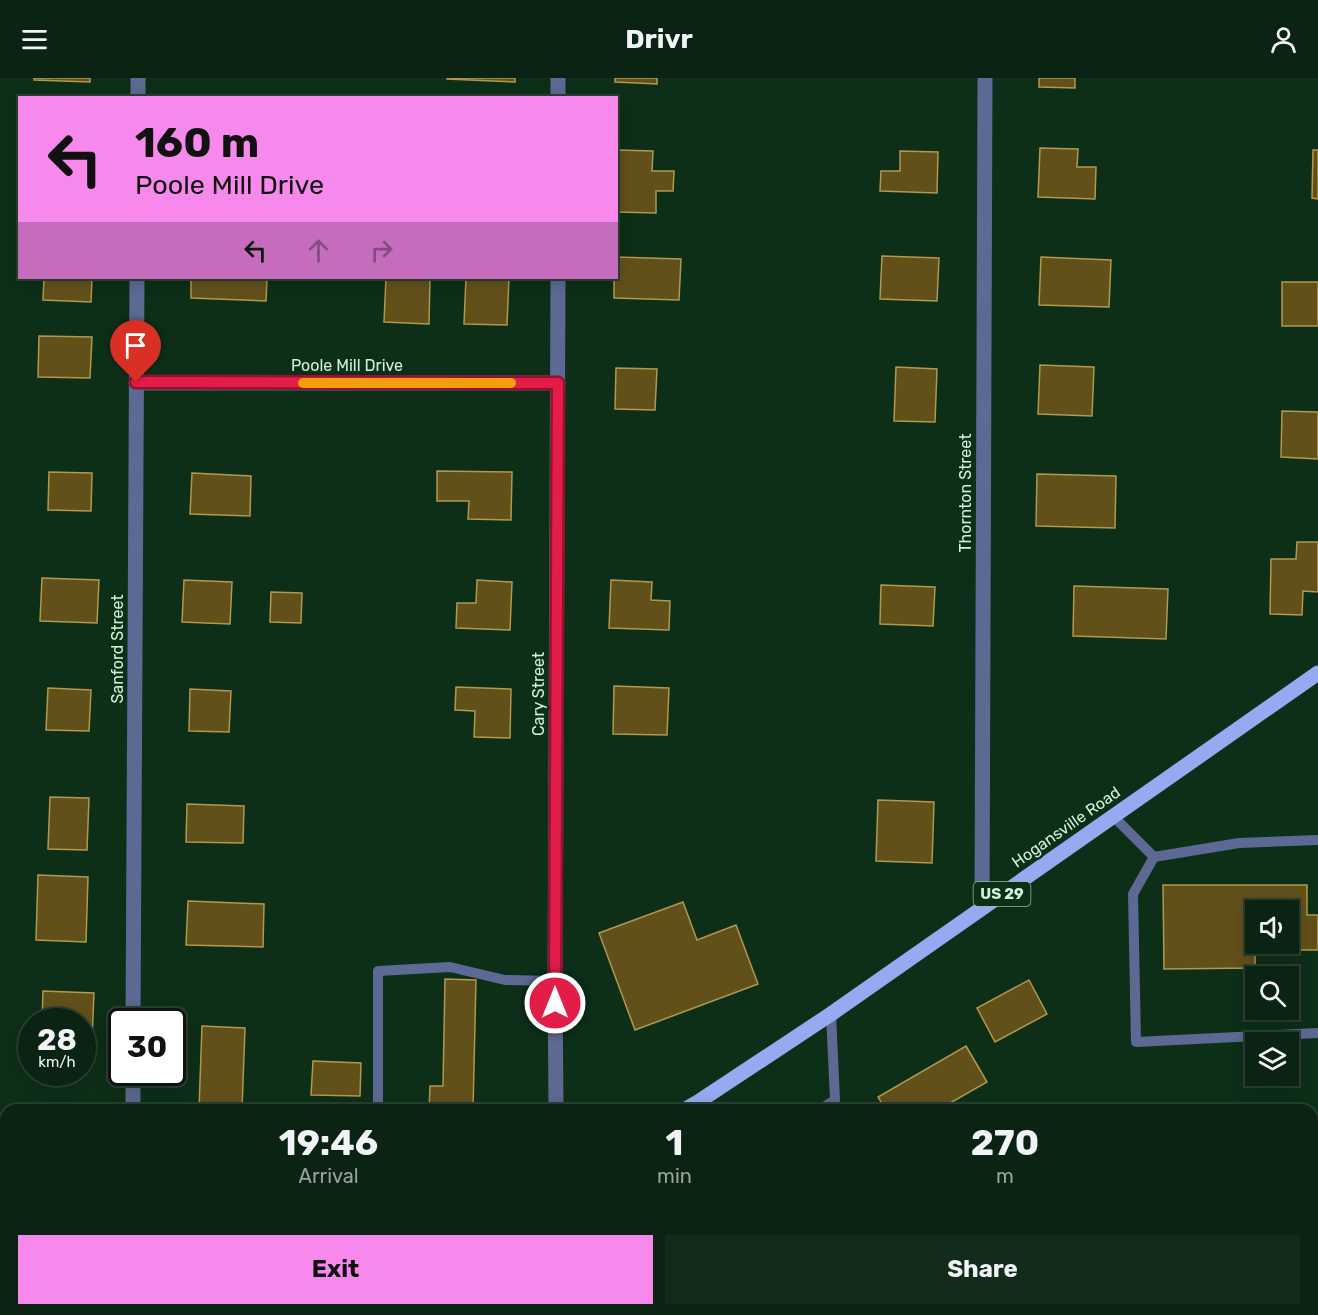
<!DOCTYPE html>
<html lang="en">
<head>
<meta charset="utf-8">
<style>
	body { margin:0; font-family:Rubik,sans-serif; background:#132b1b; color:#f1f3f6; height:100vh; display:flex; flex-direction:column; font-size:22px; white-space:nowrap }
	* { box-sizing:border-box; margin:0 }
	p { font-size:20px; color:#99a49f }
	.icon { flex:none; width:33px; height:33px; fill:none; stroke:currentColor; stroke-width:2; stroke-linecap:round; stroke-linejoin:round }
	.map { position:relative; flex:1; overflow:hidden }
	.side { position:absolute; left:0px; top:1026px; width:1318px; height:212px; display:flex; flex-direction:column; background:#0a2312; border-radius:18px 18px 0 0; box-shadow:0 3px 15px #0003,0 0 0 2px #2a4032 }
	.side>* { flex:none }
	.guide { position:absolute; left:18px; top:18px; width:600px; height:183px; border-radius:0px; box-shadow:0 3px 15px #0003,0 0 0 2px #2a4032; background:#f788ec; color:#111; overflow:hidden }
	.tools { position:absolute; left:1245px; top:822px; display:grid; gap:12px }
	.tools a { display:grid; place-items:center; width:54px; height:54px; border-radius:0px; background:#0a2312; box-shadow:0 3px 15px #0003,0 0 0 2px #2a4032; font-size:30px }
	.speed { position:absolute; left:18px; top:930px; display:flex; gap:12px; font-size:30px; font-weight:700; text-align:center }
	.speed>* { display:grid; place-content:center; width:78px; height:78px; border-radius:50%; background:#0a2312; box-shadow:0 3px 15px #0003,0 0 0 2px #2a4032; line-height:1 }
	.speed small { font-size:15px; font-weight:400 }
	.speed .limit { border:3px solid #111; border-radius:9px; background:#fff; color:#111 }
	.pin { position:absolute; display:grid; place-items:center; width:51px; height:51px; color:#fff; margin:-62px -26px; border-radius:50% 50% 50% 0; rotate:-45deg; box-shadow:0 0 6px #0007 }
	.pin .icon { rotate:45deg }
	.me { position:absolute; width:66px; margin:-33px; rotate:0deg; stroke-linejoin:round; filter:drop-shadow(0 0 4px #0008) }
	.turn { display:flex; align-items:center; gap:21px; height:126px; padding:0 18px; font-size:27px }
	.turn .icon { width:78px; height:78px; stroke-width:2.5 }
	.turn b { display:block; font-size:42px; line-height:51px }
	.lanes { display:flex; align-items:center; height:57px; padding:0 18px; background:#0003; justify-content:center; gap:30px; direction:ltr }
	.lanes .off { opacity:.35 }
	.eta { display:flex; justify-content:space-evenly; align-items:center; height:102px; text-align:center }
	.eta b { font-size:36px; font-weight:700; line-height:42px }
	.primary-button { display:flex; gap:12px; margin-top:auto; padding:12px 18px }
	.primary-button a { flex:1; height:69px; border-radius:0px; background:#f788ec; color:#111; font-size:24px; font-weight:700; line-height:69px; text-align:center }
	.primary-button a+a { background:#132b1b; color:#f1f3f6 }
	header { display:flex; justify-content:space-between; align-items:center; height:78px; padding:0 18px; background:#0a2312; font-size:27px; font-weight:700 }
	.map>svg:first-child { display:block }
	.building { fill:#62501b; stroke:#b1984f; stroke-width:1.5; fill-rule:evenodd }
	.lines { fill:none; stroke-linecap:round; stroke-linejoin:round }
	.lane { stroke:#5c6993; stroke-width:10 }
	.street { stroke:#5c6993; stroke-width:15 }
	.primary { stroke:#95aaf0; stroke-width:15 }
	.route-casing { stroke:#92132f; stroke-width:15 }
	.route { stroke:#e11d48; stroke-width:10 }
	.slow { stroke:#f59e0b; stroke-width:10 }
	.labels { text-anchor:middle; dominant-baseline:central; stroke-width:5; stroke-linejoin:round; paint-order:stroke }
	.shield { fill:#0d2f18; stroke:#97b89e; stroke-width:1.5 }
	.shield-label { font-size:15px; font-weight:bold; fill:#d2f2d8 }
	.street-label { font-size:16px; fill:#d2f2d8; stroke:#0d2f18 }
</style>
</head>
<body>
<header><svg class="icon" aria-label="menu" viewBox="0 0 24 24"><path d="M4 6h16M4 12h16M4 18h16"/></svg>Drivr<svg class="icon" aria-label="person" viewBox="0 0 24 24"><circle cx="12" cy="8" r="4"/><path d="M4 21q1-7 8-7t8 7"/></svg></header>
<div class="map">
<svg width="1318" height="1237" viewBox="0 0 1318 1237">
	<rect width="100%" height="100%" fill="#0d2f18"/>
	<!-- building -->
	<g class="building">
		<path d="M34,0H90V4L34,2Z"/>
		<path d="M447,0H515V4L447,1Z"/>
		<path d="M615,0H657V6L615,4Z"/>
		<path d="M1039,0H1075V10L1039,9Z"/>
		<path d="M1040,70L1078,71L1077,89H1096L1095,121L1038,119Z"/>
		<path d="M617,72L653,73L652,93H674L673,113H656V135L616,134Z"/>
		<path d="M1313,72H1318V121L1312,120Z"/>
		<path d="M900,73L938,74L937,115L880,113L881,93H900Z"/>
		<path d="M882,178L939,180L937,223L880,221Z"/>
		<path d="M616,179L681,181L679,222L614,220V200H616Z"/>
		<path d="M1041,179L1111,182L1109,229L1039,227Z"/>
		<path d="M44,200H92L91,224L43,222Z"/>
		<path d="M191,200H267L266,223L191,220Z"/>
		<path d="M386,200H430L429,246L384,244Z"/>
		<path d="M466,200H509L507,247L464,246Z"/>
		<rect x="1282" y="204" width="36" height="44"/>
		<path d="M39,258L92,259L90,300L38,299Z"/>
		<path d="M1040,287L1094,289L1092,338L1038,336Z"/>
		<path d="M896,289L937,291L935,344L894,343Z"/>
		<path d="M616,290L657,291L655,332L615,331Z"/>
		<path d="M1282,333L1318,334V381L1281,379Z"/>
		<path d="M437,393L512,394L511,442L468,441L469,423H437Z"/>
		<path d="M49,394L92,395L91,433L48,432Z"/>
		<path d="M192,395L251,398L250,438L190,436Z"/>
		<path d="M1037,396L1116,398L1115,450L1036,448Z"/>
		<path d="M1297,464H1318V514L1303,513L1302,537L1270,536L1271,481H1296Z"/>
		<path d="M42,500L99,502L97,545L40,543Z"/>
		<path d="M184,502L232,504L230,546L182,544Z"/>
		<path d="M477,502L512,504L510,552L456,550L457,525H476Z"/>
		<path d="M611,502L652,504L651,522L670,523L669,552L609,550Z"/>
		<path d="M881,507L935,509L933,548L880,546Z"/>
		<path d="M1074,508L1168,511L1166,561L1073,558Z"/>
		<path d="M271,514L302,515L301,545L270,544Z"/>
		<path d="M614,608L669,610L667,657L613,656Z"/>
		<path d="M456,609L511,611L510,660L474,659L475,633L455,632Z"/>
		<path d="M48,610L91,612L89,653L46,652Z"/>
		<path d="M190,611L231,613L229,654L189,653Z"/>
		<path d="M50,719L89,720L87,772L48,771Z"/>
		<path d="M878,722L934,724L932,785L876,783Z"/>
		<path d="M187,726L244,728L243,765L186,764Z"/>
		<path d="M38,797L88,799L86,864L36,862Z"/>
		<path d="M1163,807H1307V837H1318V872H1255V890L1164,891ZM1256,832H1288V866H1256Z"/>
		<path d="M188,823L264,826L263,869L186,867Z"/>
		<path d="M683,824L697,862L736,847L758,906L635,952L599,855Z"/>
		<path d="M445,901L476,902L473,1032H429L430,1008H443Z"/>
		<path d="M1029,902L1047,936L995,964L977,930Z"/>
		<path d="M43,913L94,915L92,962L82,961V944H42Z"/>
		<path d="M202,948L245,950L242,1032L199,1031Z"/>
		<path d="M966,968L987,1004L938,1032H886L878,1019Z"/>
		<path d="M313,983L361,985L360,1018L311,1017Z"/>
		<path d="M1312,1050L1318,1051V1092H1312Z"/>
		<path d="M1312,1186H1318V1237H1307V1232H1312Z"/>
	</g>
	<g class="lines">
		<!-- lane -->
		<g class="lane">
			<path d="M1113,738L1154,779"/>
			<path d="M1318,762L1239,765L1154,779L1133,816L1136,964L1318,955"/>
			<path d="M378,1032V893L450,889L505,902L555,903"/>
			<path d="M819,1032L835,1022L831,936"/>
		</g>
		<!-- street -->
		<g class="street">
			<path d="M138,20V0"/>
			<path d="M558,20V0"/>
			<path d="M136,305H558"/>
			<path d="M982,830L985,0"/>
			<path d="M133,944L137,200"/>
			<path d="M133,1032V994"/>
			<path d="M556,1032L555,903L558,200"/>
			<path d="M134,1232V1237"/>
			<path d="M558,1232V1237"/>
		</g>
		<!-- primary -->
		<g class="primary">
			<path d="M684,1032L698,1024L831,936L1318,595"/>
			<path d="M167,1237L185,1232"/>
		</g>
	</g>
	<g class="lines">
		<defs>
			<path id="route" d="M136,304L558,305L555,925"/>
		</defs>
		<!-- route casing -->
		<use href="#route" class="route-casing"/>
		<!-- route -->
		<use href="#route" class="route"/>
		<!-- slow -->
		<path class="slow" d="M303,305H511"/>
	</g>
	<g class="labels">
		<!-- shield labels -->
		<rect class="shield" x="973.5" y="804" width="57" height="24" rx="4.5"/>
		<g class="shield-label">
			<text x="1002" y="816">US 29</text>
		</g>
		<!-- street labels -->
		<g class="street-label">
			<text x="347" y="287">Poole Mill Drive</text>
			<text transform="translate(965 415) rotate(-90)">Thornton Street</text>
			<text transform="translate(117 571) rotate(-90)">Sanford Street</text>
			<text transform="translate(538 616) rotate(-90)">Cary Street</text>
			<text transform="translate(1066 749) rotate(-35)">Hogansville Road</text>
		</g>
	</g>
</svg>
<div class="tools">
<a><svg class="icon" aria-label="sound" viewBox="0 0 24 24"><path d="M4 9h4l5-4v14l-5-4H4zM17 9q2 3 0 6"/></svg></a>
<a><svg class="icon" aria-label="search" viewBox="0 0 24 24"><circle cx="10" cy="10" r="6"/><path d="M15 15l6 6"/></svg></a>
<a><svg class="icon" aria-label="layers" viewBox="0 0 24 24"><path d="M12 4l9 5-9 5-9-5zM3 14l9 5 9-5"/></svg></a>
</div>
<div class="speed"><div>28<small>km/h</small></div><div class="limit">30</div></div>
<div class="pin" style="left:136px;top:304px;background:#d93025"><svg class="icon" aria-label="arrive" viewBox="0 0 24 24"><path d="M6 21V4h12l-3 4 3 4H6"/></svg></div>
<svg class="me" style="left:555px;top:925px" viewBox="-20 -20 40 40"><circle r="17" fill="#e11d48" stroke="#fff" stroke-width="3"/><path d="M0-11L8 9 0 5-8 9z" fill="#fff"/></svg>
<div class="guide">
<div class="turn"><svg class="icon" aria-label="left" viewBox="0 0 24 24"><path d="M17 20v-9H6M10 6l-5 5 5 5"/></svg><div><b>160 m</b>Poole Mill Drive</div></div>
<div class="lanes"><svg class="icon" aria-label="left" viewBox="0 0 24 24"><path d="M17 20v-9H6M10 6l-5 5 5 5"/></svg><svg class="icon off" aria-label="ahead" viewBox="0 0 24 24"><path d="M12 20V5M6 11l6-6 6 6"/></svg><svg class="icon off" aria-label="right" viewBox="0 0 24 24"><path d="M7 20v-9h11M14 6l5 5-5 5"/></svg></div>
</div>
<section class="side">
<div class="eta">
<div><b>19:46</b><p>Arrival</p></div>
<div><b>1</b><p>min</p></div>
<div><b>270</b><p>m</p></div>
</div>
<div class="primary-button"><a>Exit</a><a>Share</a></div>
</section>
</div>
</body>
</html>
